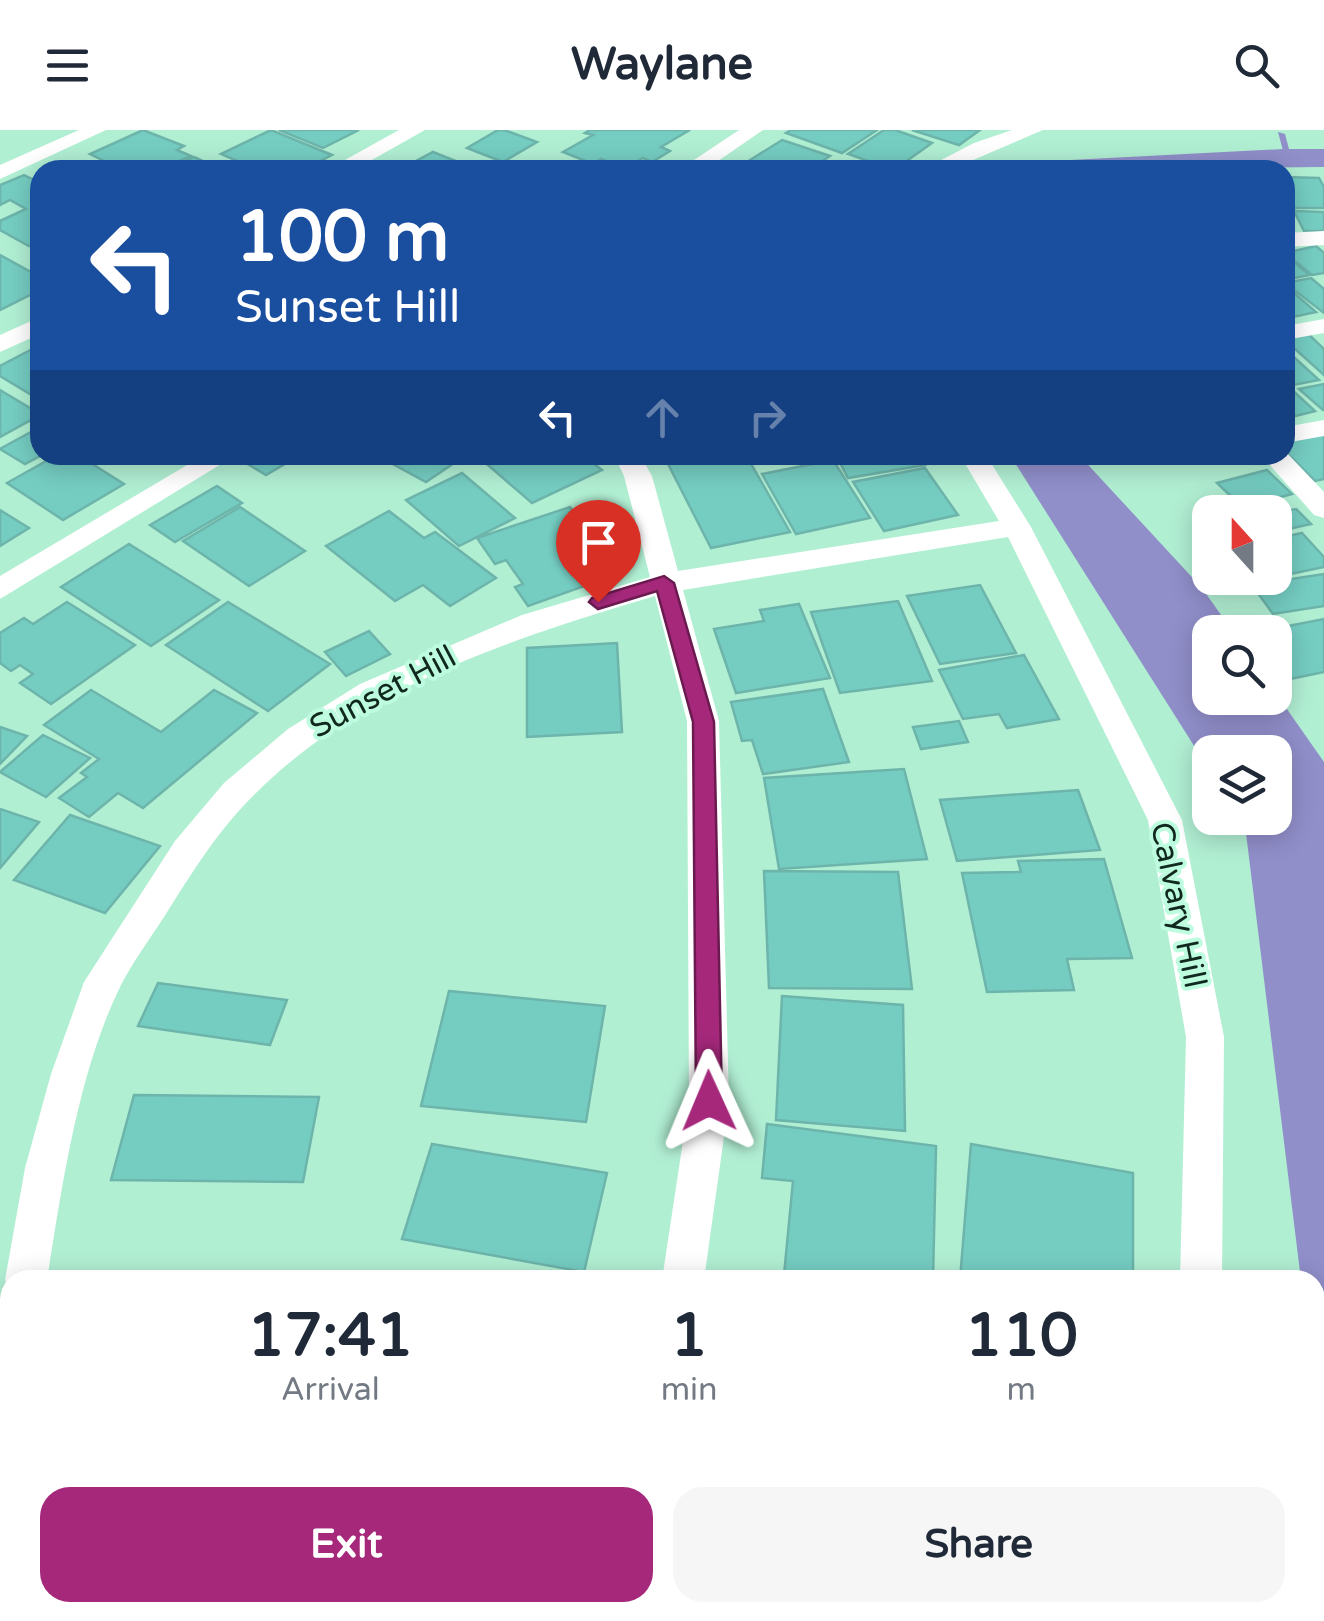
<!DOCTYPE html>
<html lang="en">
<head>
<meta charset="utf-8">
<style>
	body { margin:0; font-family:"Varela Round",sans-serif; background:#f6f6f7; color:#1f2937; height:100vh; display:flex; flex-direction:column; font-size:38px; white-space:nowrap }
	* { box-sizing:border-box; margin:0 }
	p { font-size:32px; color:#747a83 }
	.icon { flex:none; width:55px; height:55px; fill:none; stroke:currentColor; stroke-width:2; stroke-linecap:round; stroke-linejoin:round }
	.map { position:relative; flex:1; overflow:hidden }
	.sheet { position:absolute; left:0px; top:1140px; width:1325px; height:352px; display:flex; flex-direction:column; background:#fff; border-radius:30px 30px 0 0; box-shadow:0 5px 25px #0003 }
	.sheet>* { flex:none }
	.banner { position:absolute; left:30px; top:30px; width:1265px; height:305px; border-radius:30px; box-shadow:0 5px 25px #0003; background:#1a4fa0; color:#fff; overflow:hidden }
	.needle { width:65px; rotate:339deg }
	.tools { position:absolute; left:1192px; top:365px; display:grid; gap:20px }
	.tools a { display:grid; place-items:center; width:100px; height:100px; border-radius:20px; background:#fff; box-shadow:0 5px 25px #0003; font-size:50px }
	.pin { position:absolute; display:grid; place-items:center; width:85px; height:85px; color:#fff; margin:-102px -42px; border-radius:50% 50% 50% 0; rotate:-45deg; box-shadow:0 0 10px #0007 }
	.pin .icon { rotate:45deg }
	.me { position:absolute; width:110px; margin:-55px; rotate:359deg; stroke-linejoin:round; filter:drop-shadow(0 0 8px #0008) }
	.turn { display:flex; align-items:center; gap:35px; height:210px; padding:0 40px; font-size:45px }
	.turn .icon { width:130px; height:130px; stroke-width:2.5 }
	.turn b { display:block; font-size:70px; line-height:85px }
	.lanes { display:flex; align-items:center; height:95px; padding:0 40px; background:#0003; justify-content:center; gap:50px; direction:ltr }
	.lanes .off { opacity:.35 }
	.eta { display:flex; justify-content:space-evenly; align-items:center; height:170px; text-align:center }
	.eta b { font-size:60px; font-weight:700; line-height:70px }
	.button { display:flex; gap:20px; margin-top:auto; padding:20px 40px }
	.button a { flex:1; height:115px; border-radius:30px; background:#a5287b; color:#fff; font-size:40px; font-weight:700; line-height:115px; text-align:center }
	.button a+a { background:#f6f6f7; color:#1f2937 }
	header { display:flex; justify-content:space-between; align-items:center; height:130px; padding:0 40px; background:#fff; font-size:45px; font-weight:700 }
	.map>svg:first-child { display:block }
	.water { fill:#918fca }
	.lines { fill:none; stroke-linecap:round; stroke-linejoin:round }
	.stream { fill:#918fca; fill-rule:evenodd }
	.building { fill:#75cdc2; stroke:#6db4ab; stroke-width:2.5 }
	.street { fill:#fff; fill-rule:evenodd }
	.route { fill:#a5287b; stroke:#6b1a50; stroke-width:2.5 }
	.labels { text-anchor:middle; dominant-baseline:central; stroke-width:8; stroke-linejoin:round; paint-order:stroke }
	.street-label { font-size:32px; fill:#10281e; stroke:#befce0 }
</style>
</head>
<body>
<header><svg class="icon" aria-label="menu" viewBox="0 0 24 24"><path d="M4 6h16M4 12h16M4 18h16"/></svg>Waylane<svg class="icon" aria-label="search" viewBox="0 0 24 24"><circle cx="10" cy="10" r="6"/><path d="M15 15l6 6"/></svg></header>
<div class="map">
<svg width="1324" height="1491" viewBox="0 0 1324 1491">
	<rect width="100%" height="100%" fill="#b1efd3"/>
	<!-- water -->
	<g class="water">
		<path d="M1283,19H1324V37L1026,40L1051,31Z"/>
		<path d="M1010,325H1079L1202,458L1233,502H1210V568H1275V562L1324,632V1334L1315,1259V1150H1301L1245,695L1240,688H1275V622H1210V641Z"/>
	</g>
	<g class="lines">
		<!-- stream -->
		<path class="stream" d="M1278,2L1285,4L1292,30L1285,28Z"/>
	</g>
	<!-- building -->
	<g class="building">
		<path d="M143,0L184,16L177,20L191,26L160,40H123L90,24Z"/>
		<path d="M271,0L332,25L305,39L296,35L286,40H258L221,24Z"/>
		<path d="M279,0H359L323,18Z"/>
		<path d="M498,0H504L537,12L503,32L467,18Z"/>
		<path d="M590,0H684L688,1L661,17L670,21L652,32L643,28L626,38L601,29L593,34L563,22L593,5L585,3Z"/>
		<path d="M791,0H877L842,23L786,3Z"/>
		<path d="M884,0H895L932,13L894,40L848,24Z"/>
		<path d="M912,0H980L959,15Z"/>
		<path d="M782,10L830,26L809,40L736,39Z"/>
		<path d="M433,22L478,40H399Z"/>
		<path d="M194,27L222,40H165Z"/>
		<path d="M24,45L40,53V110L29,116L0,100V91L26,79L10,70L0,75V55Z"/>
		<path d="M1285,47L1319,48L1324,57V78H1291L1285,65Z"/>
		<path d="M1294,81L1324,82V101H1304Z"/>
		<path d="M1316,116L1324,123V143L1312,145L1285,123Z"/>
		<path d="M1285,124L1309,145L1285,150Z"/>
		<path d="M0,125L40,147V160L0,180Z"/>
		<path d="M1311,148L1324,159V183L1285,153Z"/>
		<path d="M1285,155L1316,182L1293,187L1285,180Z"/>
		<path d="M1305,201L1324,219V245L1285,210V205Z"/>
		<path d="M40,215V270L0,246V236Z"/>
		<path d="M1285,219L1319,250L1293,255L1285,248Z"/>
		<path d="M1324,254V280H1323L1299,259Z"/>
		<path d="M1290,258L1315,281L1295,286L1285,276V259Z"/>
		<path d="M0,260L40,284V285L0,307Z"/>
		<path d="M40,297L42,325L25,334L0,319Z"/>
		<path d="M1324,300V349L1315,351L1285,321V308Z"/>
		<path d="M57,325H78L124,354L63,390L7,353Z"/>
		<path d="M244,325H300L266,345L238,328Z"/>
		<path d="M376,325H466L426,352Z"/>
		<path d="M490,325H583L602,340L532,373L481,329Z"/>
		<path d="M714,325H746L790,402L711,418L668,334Z"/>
		<path d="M836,325H919L925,335L848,348Z"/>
		<path d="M833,330L870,388L796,404L762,344Z"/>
		<path d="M925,338L958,385L884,401L853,352Z"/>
		<path d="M1267,340L1292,364L1242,377L1217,353Z"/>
		<path d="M462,343L515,388L459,416L406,370Z"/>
		<path d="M217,356L242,373L175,412L150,395Z"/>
		<path d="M240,377L305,421L249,456L183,411Z"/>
		<path d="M570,377L581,392L567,397L607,448L528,476L515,457L523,454L506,430L495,434L477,408Z"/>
		<path d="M1296,379L1311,394L1275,402V383Z"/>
		<path d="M0,380L29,398L0,416Z"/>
		<path d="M389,381L424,408L435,402L496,448L450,476L423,455L395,471L326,416Z"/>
		<path d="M1302,403L1324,427V437L1276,447L1275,409Z"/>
		<path d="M129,414L219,470L151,516L61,457Z"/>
		<path d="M1324,444V476L1273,484L1252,455Z"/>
		<path d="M980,455L1016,523L940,534L907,466Z"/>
		<path d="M898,471L932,551L840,563L811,482Z"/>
		<path d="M67,472L135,515L51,574L20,553L33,544L20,535L11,541L0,533V503L24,488L33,494Z"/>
		<path d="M228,472L330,534L268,581L166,515Z"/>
		<path d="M799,474L830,548L736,563L714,499L764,491L760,480Z"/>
		<path d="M1324,489V542L1276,552L1275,502H1257Z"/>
		<path d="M369,501L390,524L346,546L325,522Z"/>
		<path d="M617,513L622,602L527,607V518Z"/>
		<path d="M1024,525L1059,589L1007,598L999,584L963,589L939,540Z"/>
		<path d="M823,559L849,632L763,644L752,610L742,611L731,572Z"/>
		<path d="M91,560L161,602L214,560L257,583L143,678L118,663L89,687L59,668L87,647L81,643L99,629L44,595Z"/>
		<path d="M959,591L968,612L921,619L913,597Z"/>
		<path d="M0,597L27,606L0,634Z"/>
		<path d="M43,605L90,628L46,667L0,642Z"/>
		<path d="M904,639L927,729L779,739L764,648Z"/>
		<path d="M1078,660L1100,720L957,731L940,670Z"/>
		<path d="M0,679L39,692L0,738Z"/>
		<path d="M70,685L160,716L105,783L14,750Z"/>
		<path d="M1104,729L1132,828L1067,829L1074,860L987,862L962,743L1021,742L1018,731Z"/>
		<path d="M764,741L898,742L912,859L769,858Z"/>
		<path d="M158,853L287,870L270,915L138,896Z"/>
		<path d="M449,861L605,876L586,992L421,976Z"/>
		<path d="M782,866L903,875L905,1001L776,990Z"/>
		<path d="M134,965L319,967L303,1052L111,1050Z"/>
		<path d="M767,994L936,1016L933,1150H825L784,1145L793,1051L762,1048Z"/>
		<path d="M432,1014L607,1043L584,1142L402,1109Z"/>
		<path d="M971,1014L1133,1043V1150H960Z"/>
		<path d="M40,1482H224L202,1491H41Z"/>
		<path d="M341,1482H543L541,1491H339Z"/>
		<path d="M699,1482H881L880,1491H698Z"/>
		<path d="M991,1482H1145L1144,1491H1022Z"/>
	</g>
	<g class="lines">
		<!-- street -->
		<g class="street">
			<path d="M79,0H106L0,49V35Z"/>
			<path d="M399,0H425L354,40H327Z"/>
			<path d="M739,0H763L705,40H679Z"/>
			<path d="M1012,0H1043L950,40H922L974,13Z"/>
			<path d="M1324,101V115L1285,117V103Z"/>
			<path d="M40,187V204L0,222V205Z"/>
			<path d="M1324,189V203L1285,210V196Z"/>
			<path d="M1324,290V306L1285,313V297Z"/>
			<path d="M1285,321L1324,362V388L1314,385L1261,325H1285Z"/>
			<path d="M204,325H236L0,469V446Z"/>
			<path d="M614,325H640L652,346L678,441L999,391L960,325H986L1031,397L1182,690L1224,907L1222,1150H1180L1186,907L1148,690L1008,407L683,460L719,591L729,971L704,1150H662L689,971L687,591L655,466C510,509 356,559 248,671C215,705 189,747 164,787C149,810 132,833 120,857C78,943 62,1056 47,1150H10V1163L5,1150L25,1038L51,944L84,852L175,711L224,653L288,599L360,554L522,485L650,447L624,346Z"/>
			<path d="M10,1243V1380L0,1385V1248Z"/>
			<path d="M589,1482H639L637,1491H587Z"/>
			<rect x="1173" y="1482" width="50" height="9"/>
		</g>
	</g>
	<!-- route -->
	<path class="route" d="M664,446L674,453L714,592L722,971L718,979L709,983L700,979L696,971L693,592L657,461L598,479L589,472L592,468Z"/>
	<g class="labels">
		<!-- street labels -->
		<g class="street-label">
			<text transform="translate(383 562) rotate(-28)">Sunset Hill</text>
			<text transform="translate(1178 775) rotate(78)">Calvary Hill</text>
		</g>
	</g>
</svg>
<div class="tools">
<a><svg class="needle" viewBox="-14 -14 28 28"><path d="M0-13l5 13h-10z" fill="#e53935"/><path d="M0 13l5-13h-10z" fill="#747a83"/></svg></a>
<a><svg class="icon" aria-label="search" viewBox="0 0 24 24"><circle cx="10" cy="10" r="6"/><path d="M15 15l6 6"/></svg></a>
<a><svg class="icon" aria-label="layers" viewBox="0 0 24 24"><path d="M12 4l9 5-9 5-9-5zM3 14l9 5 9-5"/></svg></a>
</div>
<div class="pin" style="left:598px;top:472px;background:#d93025"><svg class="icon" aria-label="arrive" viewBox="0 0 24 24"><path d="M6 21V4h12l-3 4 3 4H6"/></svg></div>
<svg class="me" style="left:709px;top:971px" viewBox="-20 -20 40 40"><path d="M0-17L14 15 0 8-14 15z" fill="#a5287b" stroke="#fff" stroke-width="4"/></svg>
<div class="banner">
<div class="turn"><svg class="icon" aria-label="left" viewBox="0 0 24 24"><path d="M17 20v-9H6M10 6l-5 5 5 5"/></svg><div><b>100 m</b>Sunset Hill</div></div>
<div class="lanes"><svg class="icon" aria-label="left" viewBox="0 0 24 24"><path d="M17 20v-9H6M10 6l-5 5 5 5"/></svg><svg class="icon off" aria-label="ahead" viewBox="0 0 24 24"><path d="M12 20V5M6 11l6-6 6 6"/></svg><svg class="icon off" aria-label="right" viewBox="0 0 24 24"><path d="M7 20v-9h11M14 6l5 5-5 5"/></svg></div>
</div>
<section class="sheet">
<div class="eta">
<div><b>17:41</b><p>Arrival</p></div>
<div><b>1</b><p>min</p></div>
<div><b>110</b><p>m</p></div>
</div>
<div class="button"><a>Exit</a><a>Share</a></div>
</section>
</div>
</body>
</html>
